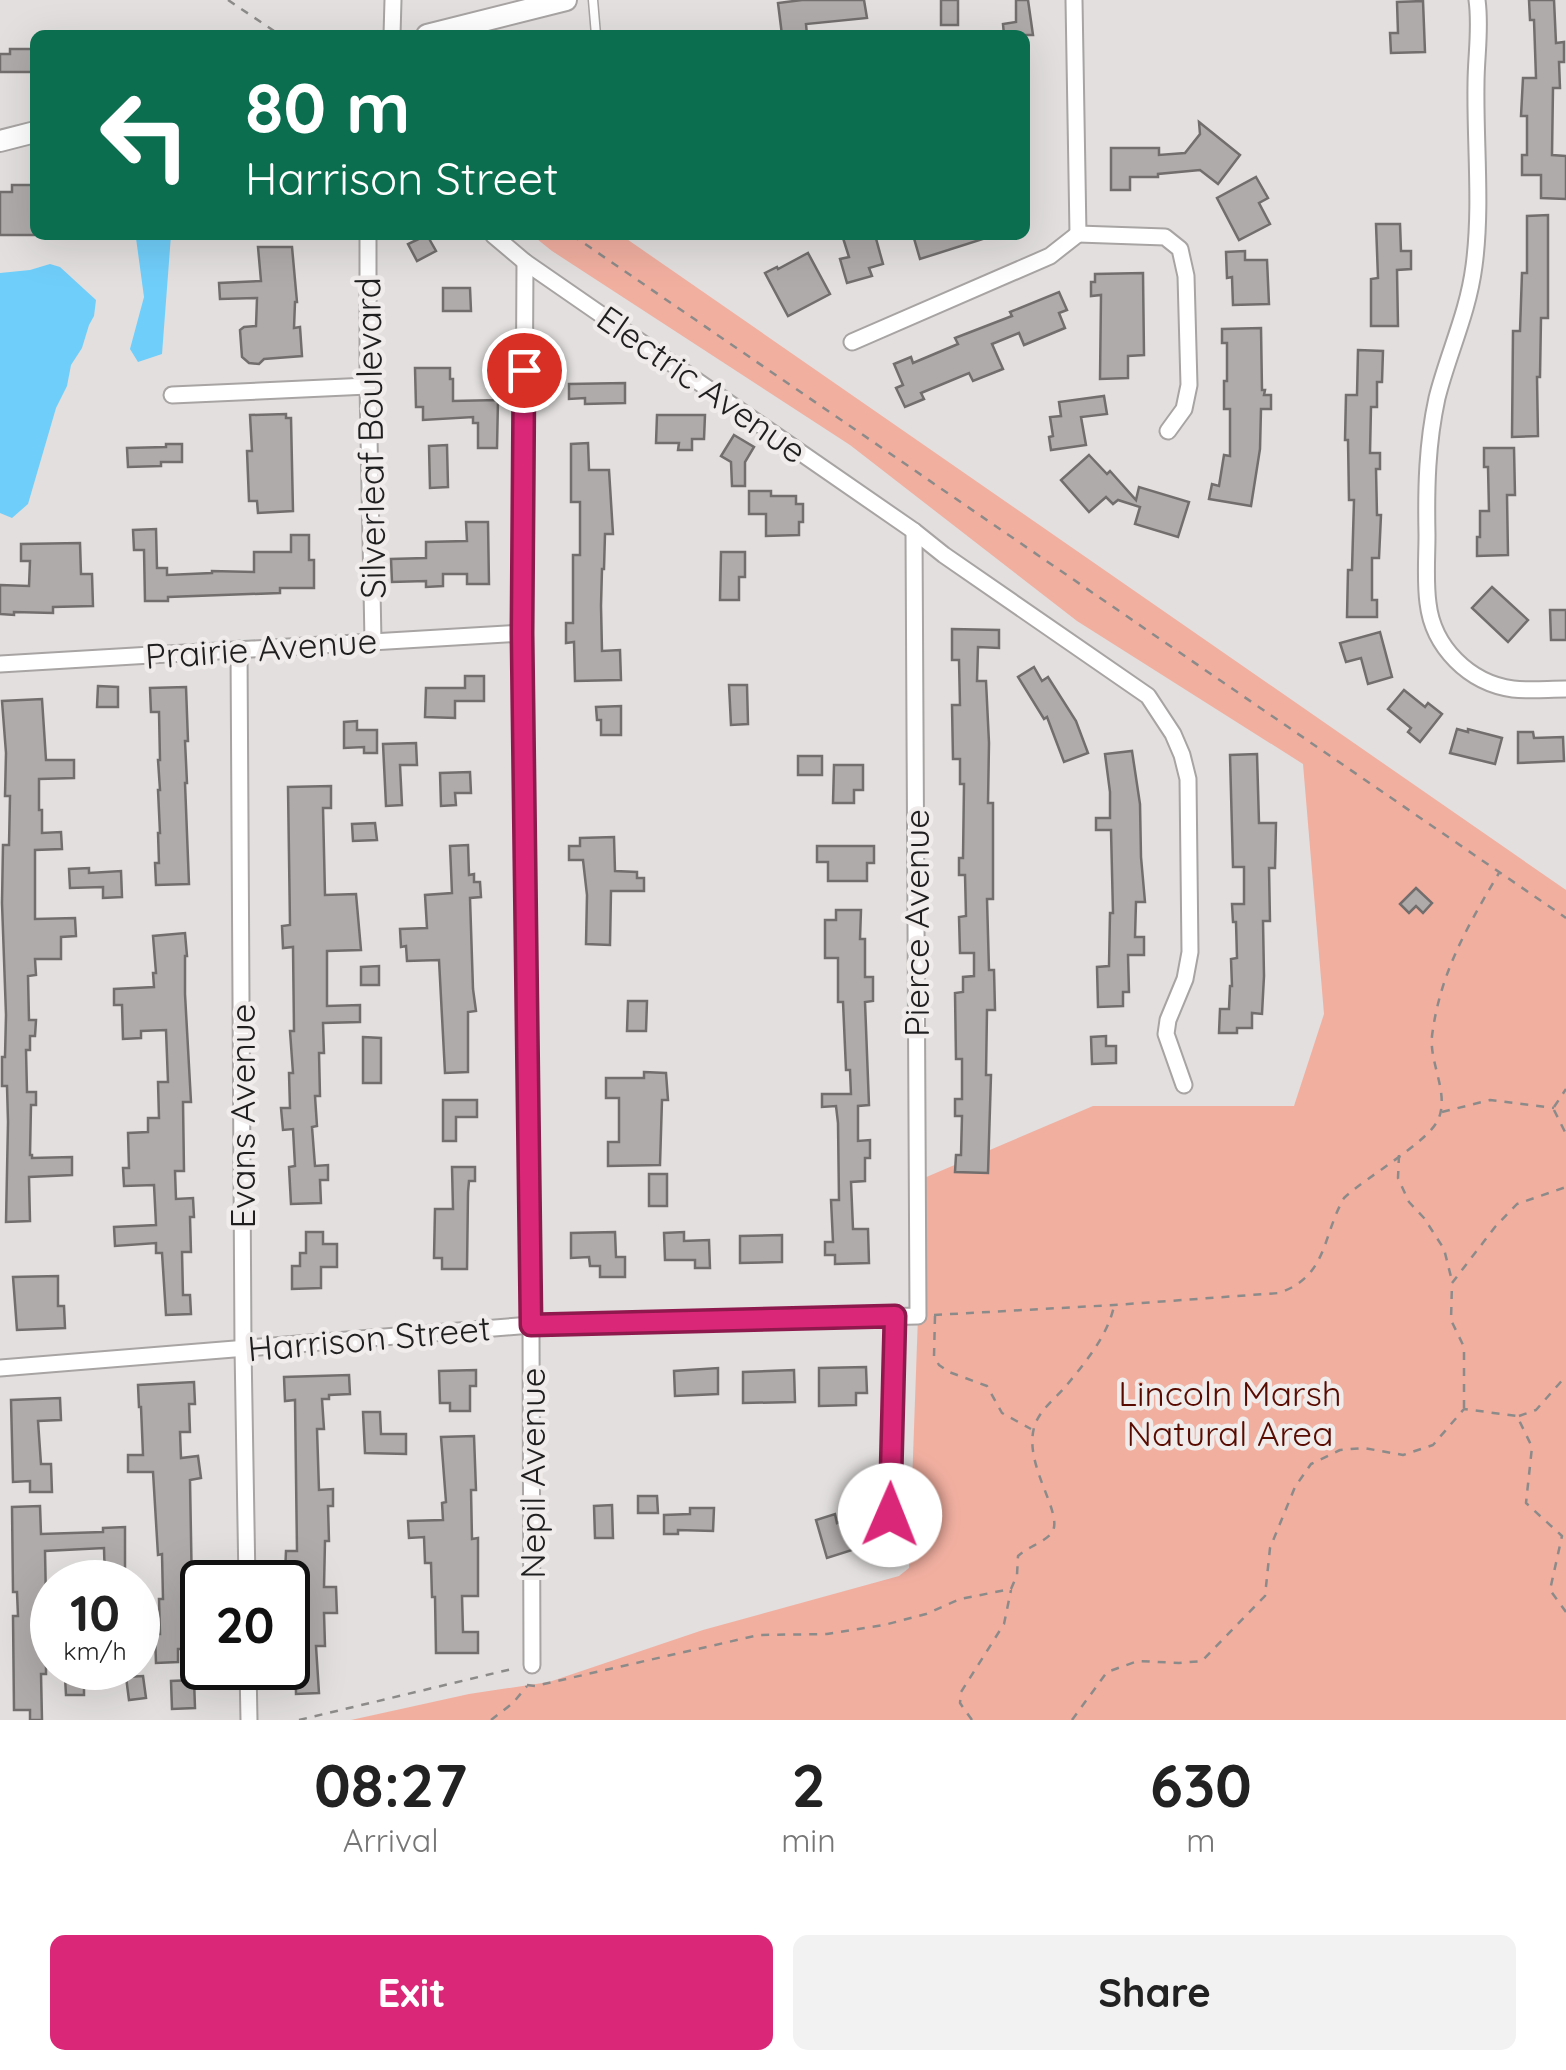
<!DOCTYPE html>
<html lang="en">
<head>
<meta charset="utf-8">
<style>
	body { margin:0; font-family:Quicksand,sans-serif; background:#f2f2f2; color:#222; height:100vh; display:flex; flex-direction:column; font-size:38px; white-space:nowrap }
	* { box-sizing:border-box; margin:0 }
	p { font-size:32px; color:#767676 }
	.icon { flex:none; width:55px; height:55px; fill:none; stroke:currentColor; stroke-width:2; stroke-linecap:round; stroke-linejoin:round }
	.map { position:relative; height:1720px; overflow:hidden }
	.panel { display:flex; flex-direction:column; background:#fff; flex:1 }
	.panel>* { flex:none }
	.guide { position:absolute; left:30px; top:30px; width:1000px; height:210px; border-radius:15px; box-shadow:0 10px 40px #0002; background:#0b6e4f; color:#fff; overflow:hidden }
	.speed { position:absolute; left:30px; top:1560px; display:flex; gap:20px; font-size:50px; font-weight:700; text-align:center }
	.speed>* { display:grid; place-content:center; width:130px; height:130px; border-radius:50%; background:#fff; box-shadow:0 10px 40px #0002; line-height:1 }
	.speed small { font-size:25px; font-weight:400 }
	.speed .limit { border:5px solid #111; border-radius:15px; background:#fff; color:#111 }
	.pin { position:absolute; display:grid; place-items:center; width:85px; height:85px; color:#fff; margin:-42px; border:5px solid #fff; border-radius:50%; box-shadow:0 2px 10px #0007 }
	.me { position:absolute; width:110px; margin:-55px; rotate:1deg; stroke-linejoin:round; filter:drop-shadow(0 0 8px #0008) }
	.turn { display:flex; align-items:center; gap:35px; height:210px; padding:0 50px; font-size:45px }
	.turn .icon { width:130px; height:130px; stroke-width:2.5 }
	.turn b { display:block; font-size:70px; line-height:85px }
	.eta { display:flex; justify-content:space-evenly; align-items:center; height:170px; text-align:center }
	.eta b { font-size:60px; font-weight:700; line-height:70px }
	.button { display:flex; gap:20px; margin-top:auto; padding:20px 50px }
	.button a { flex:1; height:115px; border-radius:15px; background:#db2777; color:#fff; font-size:40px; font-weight:700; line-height:115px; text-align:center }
	.button a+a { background:#f2f2f2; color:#222 }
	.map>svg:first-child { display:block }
	.green { fill:#f1afa0 }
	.water { fill:#70cefa }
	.building { fill:#afabaa; stroke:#716e6d; stroke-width:2.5 }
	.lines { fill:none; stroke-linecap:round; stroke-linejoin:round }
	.service-casing { stroke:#a7a4a3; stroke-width:11 }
	.minor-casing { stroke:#a7a4a3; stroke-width:19 }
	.tertiary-casing { stroke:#a7a4a3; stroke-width:24 }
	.path { stroke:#8d8b8a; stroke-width:2.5; stroke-dasharray:8 8; stroke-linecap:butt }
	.service { stroke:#fff; stroke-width:8 }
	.minor { stroke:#fff; stroke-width:15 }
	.tertiary { stroke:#fff; stroke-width:20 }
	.route-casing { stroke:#8e194d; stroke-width:25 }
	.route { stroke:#db2777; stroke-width:18 }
	.labels { text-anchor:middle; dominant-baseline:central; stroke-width:9; stroke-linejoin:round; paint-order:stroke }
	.street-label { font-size:35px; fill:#201f1f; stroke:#f0eceb }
	.park-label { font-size:35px; fill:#580b00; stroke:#f0eceb }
</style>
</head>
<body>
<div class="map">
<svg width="1566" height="1720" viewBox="0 0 1566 1720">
	<rect width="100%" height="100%" fill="#e2dfde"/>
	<!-- green -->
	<path class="green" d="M532,235H621L1566,890V1720H351L469,1694L549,1682L703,1630L899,1576L909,1568L918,1316L917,1181L1093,1106H1294L1324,1014L1303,764L1077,621L850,445L552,251Z"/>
	<!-- water -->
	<g class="water">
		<path d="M131,235H171L162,354L138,362L130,349L144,297L136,238Z"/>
		<path d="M50,264L60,267L96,300L94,316L89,325L82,348L71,365L67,386L56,408L28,504L12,518L0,513V273L30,270Z"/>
	</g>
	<!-- building -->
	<g class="building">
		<path d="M802,0H864L867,18L806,24L807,35H782L778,3Z"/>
		<rect x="941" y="0" width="17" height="25"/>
		<path d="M1016,0H1028L1033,35H1004L1003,24L1016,22Z"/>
		<path d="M1529,0H1554L1556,43L1564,42V62H1559L1560,88H1553L1552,155L1566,156V199L1541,198V175H1522V155H1527V116H1521L1523,78H1536L1534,20H1530Z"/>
		<path d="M1423,1L1425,52L1391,53L1390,33H1398L1397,2Z"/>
		<path d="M10,49H35V72H0V54H10Z"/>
		<path d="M1199,122L1240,155L1218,184L1200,170L1158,174V177H1130V190H1111V148H1159V155L1185,153L1200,134Z"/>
		<path d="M1256,177L1268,198L1259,203L1270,224L1239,240L1217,198Z"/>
		<path d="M12,185H34V235H0V192H12Z"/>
		<path d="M1548,215V318H1541L1540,377H1537L1538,436L1512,437L1513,331H1520L1522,273H1527V216Z"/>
		<path d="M1376,224H1400L1401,251H1411V269L1397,270L1398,326H1371V279L1378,278Z"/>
		<path d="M427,235L436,251L417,261L408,244Z"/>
		<path d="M854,235H875L883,264L869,268L872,276L847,283L840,259L849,257L843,238Z"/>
		<path d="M913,235H985L986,238L920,259Z"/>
		<path d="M258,247H292L297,302H295L294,328L300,327L302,356L264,359L259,364L249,363L242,357L240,330L244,327L256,326L257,298L220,299L219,283L261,281Z"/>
		<path d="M1245,251V260H1267L1269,304L1233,305L1232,277L1227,278L1226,252Z"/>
		<path d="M808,253L830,294L788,316L765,273L777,267L778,269Z"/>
		<path d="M1143,273L1144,355L1128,356V378L1100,379L1101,295L1091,296V282H1095V274Z"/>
		<path d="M443,288H470L471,311H443Z"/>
		<path d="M1059,292L1067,310L1059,313L1065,328L1024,345L1019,333L992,344L1003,369L973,381L969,373L921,393L924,399L905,407L896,388L903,385L894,364L911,357L913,363L958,344L955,338L1012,316L1010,312Z"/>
		<path d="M1261,328L1262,390H1265L1264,395H1271V409H1261L1260,449L1251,506L1209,499L1212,484L1219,486L1224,455L1230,456V409H1224V381H1227V343H1222V329Z"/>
		<path d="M1358,350L1383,351L1382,382H1377V407H1371L1370,453H1380V469H1376L1377,515H1381L1379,558H1372V600H1377V617H1347L1348,570H1352L1354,500H1349L1348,440H1345L1346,395H1357Z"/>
		<path d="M415,368H450V379H453V401L498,400L497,448H478V423H473V417L423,420V407H416Z"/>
		<path d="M625,383V403L585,404V398L569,399V384Z"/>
		<path d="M1104,396L1107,414L1081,417L1086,445L1051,450L1049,437L1053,436L1050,417L1061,416L1059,402Z"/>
		<path d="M286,414V418H291L293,511L258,513L257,501H249L247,451H252L250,415Z"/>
		<path d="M657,415H705L704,439H692V450H678L679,443H656Z"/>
		<path d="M734,435L754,447L745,462V486H732L731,462L721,456Z"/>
		<path d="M588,443L589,470H609L613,534H605L604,569H602L601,606L602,651L620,650L621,680L575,681L574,642L566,643V623H573V555H580V502H571V444Z"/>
		<path d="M166,444H182V462H161V466L128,467L127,448L166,447Z"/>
		<path d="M447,445L448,487L430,488L429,446Z"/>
		<path d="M1484,448H1514L1515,495H1507L1508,555L1477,556V537H1480V511H1489L1488,467H1484Z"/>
		<path d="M1089,455L1107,474L1110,471L1136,500L1139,487L1189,502L1178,537L1135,524L1140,507L1118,500L1113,504L1106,497L1089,512L1061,480Z"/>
		<path d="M749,491H771V496H796V504H803V522H799V535L766,536V514H749Z"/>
		<path d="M466,522H488L489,584H467V574H443V586L426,587V581L392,582L391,559L426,558V542L467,541Z"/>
		<path d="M156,529L157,568H167V575L212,573V571L254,572V552H291V535H309V560H314V588H280V593L168,597V601H145L144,550H134L133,530Z"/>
		<path d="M80,543L81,574H92L93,606L53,607V613L14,612V615L0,614V585L29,586L30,561H21V544Z"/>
		<path d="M721,552H745V577H739V600H720Z"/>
		<path d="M1492,587L1528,620L1508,642L1472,608Z"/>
		<path d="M1550,610H1566V640H1551Z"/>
		<path d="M952,629L999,630V648L978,647L977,681H986L989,743L988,803H993V899H987L989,970H994L995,1010H987L986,1075H991L988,1173L955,1172L956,1155H961L962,1116H955V1099H962V1059H956L955,993L963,992V977L974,976V953H960L959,917L966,916L965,875H959V858H963L964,784H960V759H953L952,705H960L959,660H952Z"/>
		<path d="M1380,632L1392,677L1368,684L1361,658L1346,662L1340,643Z"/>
		<path d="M1034,667L1042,681L1048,677L1076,721L1088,753L1064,762L1047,717L1044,719L1018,677Z"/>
		<path d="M465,676H484V701H455V718L425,717L426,688H465Z"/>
		<path d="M729,685H747L748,724L731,725Z"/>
		<path d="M98,686L118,687V707H97Z"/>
		<path d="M186,687L188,741H185L187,783H185L189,884L156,885L155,863H159L158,833H160L158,790H160L158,760H160L159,712H151L150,688Z"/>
		<path d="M1404,690L1425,707L1428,703L1442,714L1420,742L1408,732L1411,728L1388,709Z"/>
		<path d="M42,699L46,760H74V778L39,779V810H42V833L61,832L62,849L35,850V919L75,918L76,936L61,937V959H35L36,975L28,976L29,1020H36L35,1036H30V1050H26L27,1092H36V1105H31L30,1155H32V1158L72,1157V1175L29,1177L30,1221L6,1222L8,1122L7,1086H2V1057H5L6,1015L2,903L3,845H9L10,796H5L6,753L2,701Z"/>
		<path d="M621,706V735H601V720H597L596,707Z"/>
		<path d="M357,721V730H377V753H364V747L344,748V722Z"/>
		<path d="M1457,729L1468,732V729L1502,738L1495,764L1450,753Z"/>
		<path d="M1518,732H1533L1534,738L1563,737L1564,761L1518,763Z"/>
		<path d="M416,743L417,765H400L402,805L386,806L383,744Z"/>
		<path d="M1132,751L1140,804L1141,857L1145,902H1136L1135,937H1144V955H1128L1129,992H1123V1006L1098,1007L1097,967L1109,966L1110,913H1113L1111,830H1096V818H1110V792L1105,754Z"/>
		<path d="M1257,754L1259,823H1276L1275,868H1269L1270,921H1263L1264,976L1262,1014L1252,1013V1028H1237V1033H1219L1220,1009H1229L1230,986H1232L1231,959L1237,958L1236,922H1233L1232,904H1244V867H1233L1230,755Z"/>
		<rect x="798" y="756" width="24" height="19"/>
		<path d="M834,765H863V790H854V803H833Z"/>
		<path d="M470,772L471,793H455L456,805L441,806L440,773Z"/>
		<path d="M331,786V808H323L325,895L356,894L361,950L327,951V1006L360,1005V1022L323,1023L324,1053H319L320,1096H315L317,1126L312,1127L315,1166L328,1165V1180H320L321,1203L291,1204L289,1167L295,1166L293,1129L283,1130L281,1108H290L289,1073H293L290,1031H294L293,947L283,948L282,926L290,925L288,787Z"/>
		<path d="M375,823L377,840L353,841L352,824Z"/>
		<path d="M614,837L615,871L637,872V878H644V891H611L610,945L586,944L587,895L583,860H569V846H580V838Z"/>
		<path d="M468,845L469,875L474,874V882H480L481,897L470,898L473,989L476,1011L468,1012V1072L445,1073L439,960L407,961L406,946L401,947L400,929L427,928L425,895L452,893L450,846Z"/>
		<path d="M817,846H874V863H867V881H828V862H817Z"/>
		<path d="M89,868V873L121,871L122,897L103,898V887L70,888L69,869Z"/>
		<path d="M1416,888L1432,903L1423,913L1416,906L1409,913L1400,904Z"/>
		<path d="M836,910H861L860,939H865V977H873V1001L865,1002L869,1105L858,1106V1141L870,1140V1158H865V1181L851,1182L853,1229H868L869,1263L835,1264V1255H825V1242H833L831,1200H839L838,1123L836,1106L822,1107V1094H851L850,1070H846L843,1002H838V958H825V920H836Z"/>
		<path d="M185,933L187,956H185V994L191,1102H183L184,1171H175L176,1199L193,1198L194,1217H190L191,1252H182L183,1295H190L191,1314L166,1315L162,1253H156V1243L115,1246L114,1227L156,1225L154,1185L124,1186L123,1168H129L128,1133L148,1132V1118H159L158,1082H168L166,1030L141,1031V1038L123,1039L122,1005H114V989L154,987L153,973H156L153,936Z"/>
		<path d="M379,966V985H361V967Z"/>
		<path d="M628,1001H647L646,1031H627Z"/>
		<path d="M1106,1036V1046H1116V1063L1092,1064L1091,1037Z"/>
		<path d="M363,1037L381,1038V1083H363Z"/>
		<path d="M644,1072L666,1073L668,1100H662L660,1165L608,1166V1142H619V1098H606V1078H644Z"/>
		<path d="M443,1100H477V1117H456V1141H443Z"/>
		<path d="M452,1167H475V1181H469L468,1192L467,1269H442V1258H434L435,1209H453Z"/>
		<rect x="649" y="1174" width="18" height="32"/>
		<path d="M306,1232H323V1244H337V1267H321V1288L292,1289V1266H300V1253H306Z"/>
		<path d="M615,1232L616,1257H625V1277H600V1266H590L589,1257L571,1258V1233Z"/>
		<path d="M684,1232V1241L709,1240L710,1268H695V1260H665L664,1233Z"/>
		<path d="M782,1235V1262L740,1263V1236Z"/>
		<path d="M58,1276V1306H64L65,1328L17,1330L13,1277Z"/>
		<path d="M866,1367L867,1393H856V1405L819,1406V1368Z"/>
		<path d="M718,1368V1394L675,1396L674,1371Z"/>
		<path d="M476,1370V1386H470V1411H450V1403H440L439,1371Z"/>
		<path d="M794,1370L795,1402L743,1403V1372Z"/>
		<path d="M349,1375L350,1394L329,1395V1399H322L324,1429H317L319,1490L333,1489V1506H328L329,1541H325L324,1587H336L337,1613H324L325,1646H316L319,1693L296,1694L295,1574H285L286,1551H297L295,1400L285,1401L284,1377Z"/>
		<path d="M194,1382L195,1404H189L190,1432H180L181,1458L198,1456L201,1478L190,1480L193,1649H178V1662L156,1663L155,1634H160L159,1599H163L162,1554L158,1555L153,1472H128V1455H143L141,1407H139L138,1385Z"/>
		<path d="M60,1398L61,1420L38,1421L41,1464H51L52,1492H30V1481L13,1482L11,1400Z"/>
		<path d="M363,1412H380L381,1434H406V1454L365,1453Z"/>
		<path d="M474,1436L476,1490H471L472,1539L478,1538V1596H462L463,1632H478V1653H436L435,1597H432L431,1563H425L424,1537L409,1538L408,1521L443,1520L442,1503L446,1502L441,1437Z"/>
		<path d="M638,1496H657L658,1513H638Z"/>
		<path d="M612,1505L613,1538H595L594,1506Z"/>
		<path d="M40,1506L41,1534L103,1532V1528L125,1527V1582H105L104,1548L45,1551L46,1600H40L42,1651L46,1650V1674H41L42,1720H30V1710H14L13,1616H18L17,1592H13L12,1507Z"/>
		<path d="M690,1508H714L713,1531L678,1530V1534H664V1515L690,1514Z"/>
		<path d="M835,1514L837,1523L848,1519L851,1531L865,1526L871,1544L827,1558L816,1520Z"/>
		<path d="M143,1676L146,1698L129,1700L126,1677Z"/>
		<path d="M65,1677H84V1695H66Z"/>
		<path d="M194,1680L195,1708L172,1709L171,1681Z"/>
	</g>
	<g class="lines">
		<defs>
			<g id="service">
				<path d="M593,0L596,35"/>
				<path d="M889,1532L895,1316"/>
			</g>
			<g id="minor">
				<path d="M1074,0L1078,234"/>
				<path d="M1477,0C1481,28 1476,56 1476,84C1475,144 1482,207 1474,266C1468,313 1448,354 1437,398C1427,444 1426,488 1427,535C1427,557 1425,581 1428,603C1433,647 1469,683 1513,689C1530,691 1548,689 1566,689"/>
				<path d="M392,35L393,0"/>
				<path d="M1078,234L1165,237L1180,249L1186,276L1189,385L1184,409L1168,431"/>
				<path d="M368,235V386L373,641"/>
				<path d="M493,235L525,262L914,531L944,555L1148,696L1173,734L1182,755L1188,779L1190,952L1185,979L1168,1020L1166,1034L1184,1085"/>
				<path d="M525,262L523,633L531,1325L532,1665"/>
				<path d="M852,342L1050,256L1078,234"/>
				<path d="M172,395L368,386"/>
				<path d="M239,649L243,1348L247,1582"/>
				<path d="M0,664L523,633"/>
				<path d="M0,1368L531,1325L918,1316L914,531"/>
				<path d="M248,1668L249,1720"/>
			</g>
			<g id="tertiary">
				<path d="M427,35L566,0"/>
				<path d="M0,141L35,132"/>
			</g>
		</defs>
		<!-- service casing -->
		<use href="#service" class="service-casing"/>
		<!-- minor casing -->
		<use href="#minor" class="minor-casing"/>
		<!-- tertiary casing -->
		<use href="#tertiary" class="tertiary-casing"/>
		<!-- path -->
		<g class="path">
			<path d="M228,0L280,35"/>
			<path d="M344,35H348"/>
			<path d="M572,235L1566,918"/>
			<path d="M1554,1107L1566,1089"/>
			<path d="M1554,1110L1566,1134"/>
			<path d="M1442,1112L1490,1100L1554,1108"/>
			<path d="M1399,1155L1398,1178L1409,1202L1424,1218L1444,1249L1452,1281"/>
			<path d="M934,1315L1114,1305L1279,1293C1328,1276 1322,1236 1344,1198C1366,1177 1427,1143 1438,1120C1450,1094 1429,1063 1432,1036C1440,973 1467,927 1499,873"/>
			<path d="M935,1316L934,1356L939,1365L949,1372L987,1386L1002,1413L1031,1429"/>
			<path d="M1464,1408V1347L1451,1320L1452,1283L1495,1227L1517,1204L1566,1187"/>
			<path d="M1519,1416L1536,1410L1566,1376"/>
			<path d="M527,1685L535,1686L759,1635L827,1634L884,1625L926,1614L960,1599L1011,1589L1017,1575L1018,1556C1028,1547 1042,1543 1051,1534C1067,1515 1019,1462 1036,1422C1043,1407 1056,1398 1066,1386C1085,1363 1108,1335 1114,1306"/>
			<path d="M299,1720L516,1668"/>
			<path d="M491,1720L513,1703L527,1686"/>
			<path d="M972,1720L960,1703L961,1692L1004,1624L1011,1590"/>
			<path d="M1072,1720L1107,1672L1138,1661L1179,1663L1202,1661L1265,1596L1270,1548L1295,1487L1311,1464L1340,1450L1364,1448L1403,1455L1433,1445L1464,1409L1517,1416L1532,1447L1526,1503L1562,1536L1550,1590L1566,1612"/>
		</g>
		<!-- service -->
		<use href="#service" class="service"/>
		<!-- minor -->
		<use href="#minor" class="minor"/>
		<!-- tertiary -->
		<use href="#tertiary" class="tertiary"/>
	</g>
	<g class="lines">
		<defs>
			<path id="route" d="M524,370L522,633L531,1325L895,1316L890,1515"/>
		</defs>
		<!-- route casing -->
		<use href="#route" class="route-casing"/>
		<!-- route -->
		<use href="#route" class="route"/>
	</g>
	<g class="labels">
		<!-- street labels -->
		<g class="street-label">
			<text transform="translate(702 384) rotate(35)">Electric Avenue</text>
			<text transform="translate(370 438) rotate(-91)">Silverleaf Boulevard</text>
			<text transform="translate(261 648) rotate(-4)">Prairie Avenue</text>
			<text transform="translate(916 923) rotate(-90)">Pierce Avenue</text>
			<text transform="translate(242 1116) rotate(-90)">Evans Avenue</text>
			<text transform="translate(369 1338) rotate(-5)">Harrison Street</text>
			<text transform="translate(532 1473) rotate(-90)">Nepil Avenue</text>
		</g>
		<!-- park labels -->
		<g class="park-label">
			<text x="1230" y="1393">Lincoln Marsh<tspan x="1230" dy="40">Natural Area</tspan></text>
		</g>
	</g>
</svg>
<div class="speed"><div>10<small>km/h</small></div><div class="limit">20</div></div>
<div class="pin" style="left:524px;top:370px;background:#d93025"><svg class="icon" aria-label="arrive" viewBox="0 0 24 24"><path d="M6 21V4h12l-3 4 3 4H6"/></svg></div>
<svg class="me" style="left:890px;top:1515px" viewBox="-20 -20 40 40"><circle r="19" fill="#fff"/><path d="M0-13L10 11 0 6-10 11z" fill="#db2777"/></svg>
<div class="guide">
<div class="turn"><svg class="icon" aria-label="left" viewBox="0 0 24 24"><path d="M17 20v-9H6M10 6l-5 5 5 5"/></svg><div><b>80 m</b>Harrison Street</div></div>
</div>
</div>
<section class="panel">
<div class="eta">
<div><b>08:27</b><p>Arrival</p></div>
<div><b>2</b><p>min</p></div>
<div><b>630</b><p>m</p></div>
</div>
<div class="button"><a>Exit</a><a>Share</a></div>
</section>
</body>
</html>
